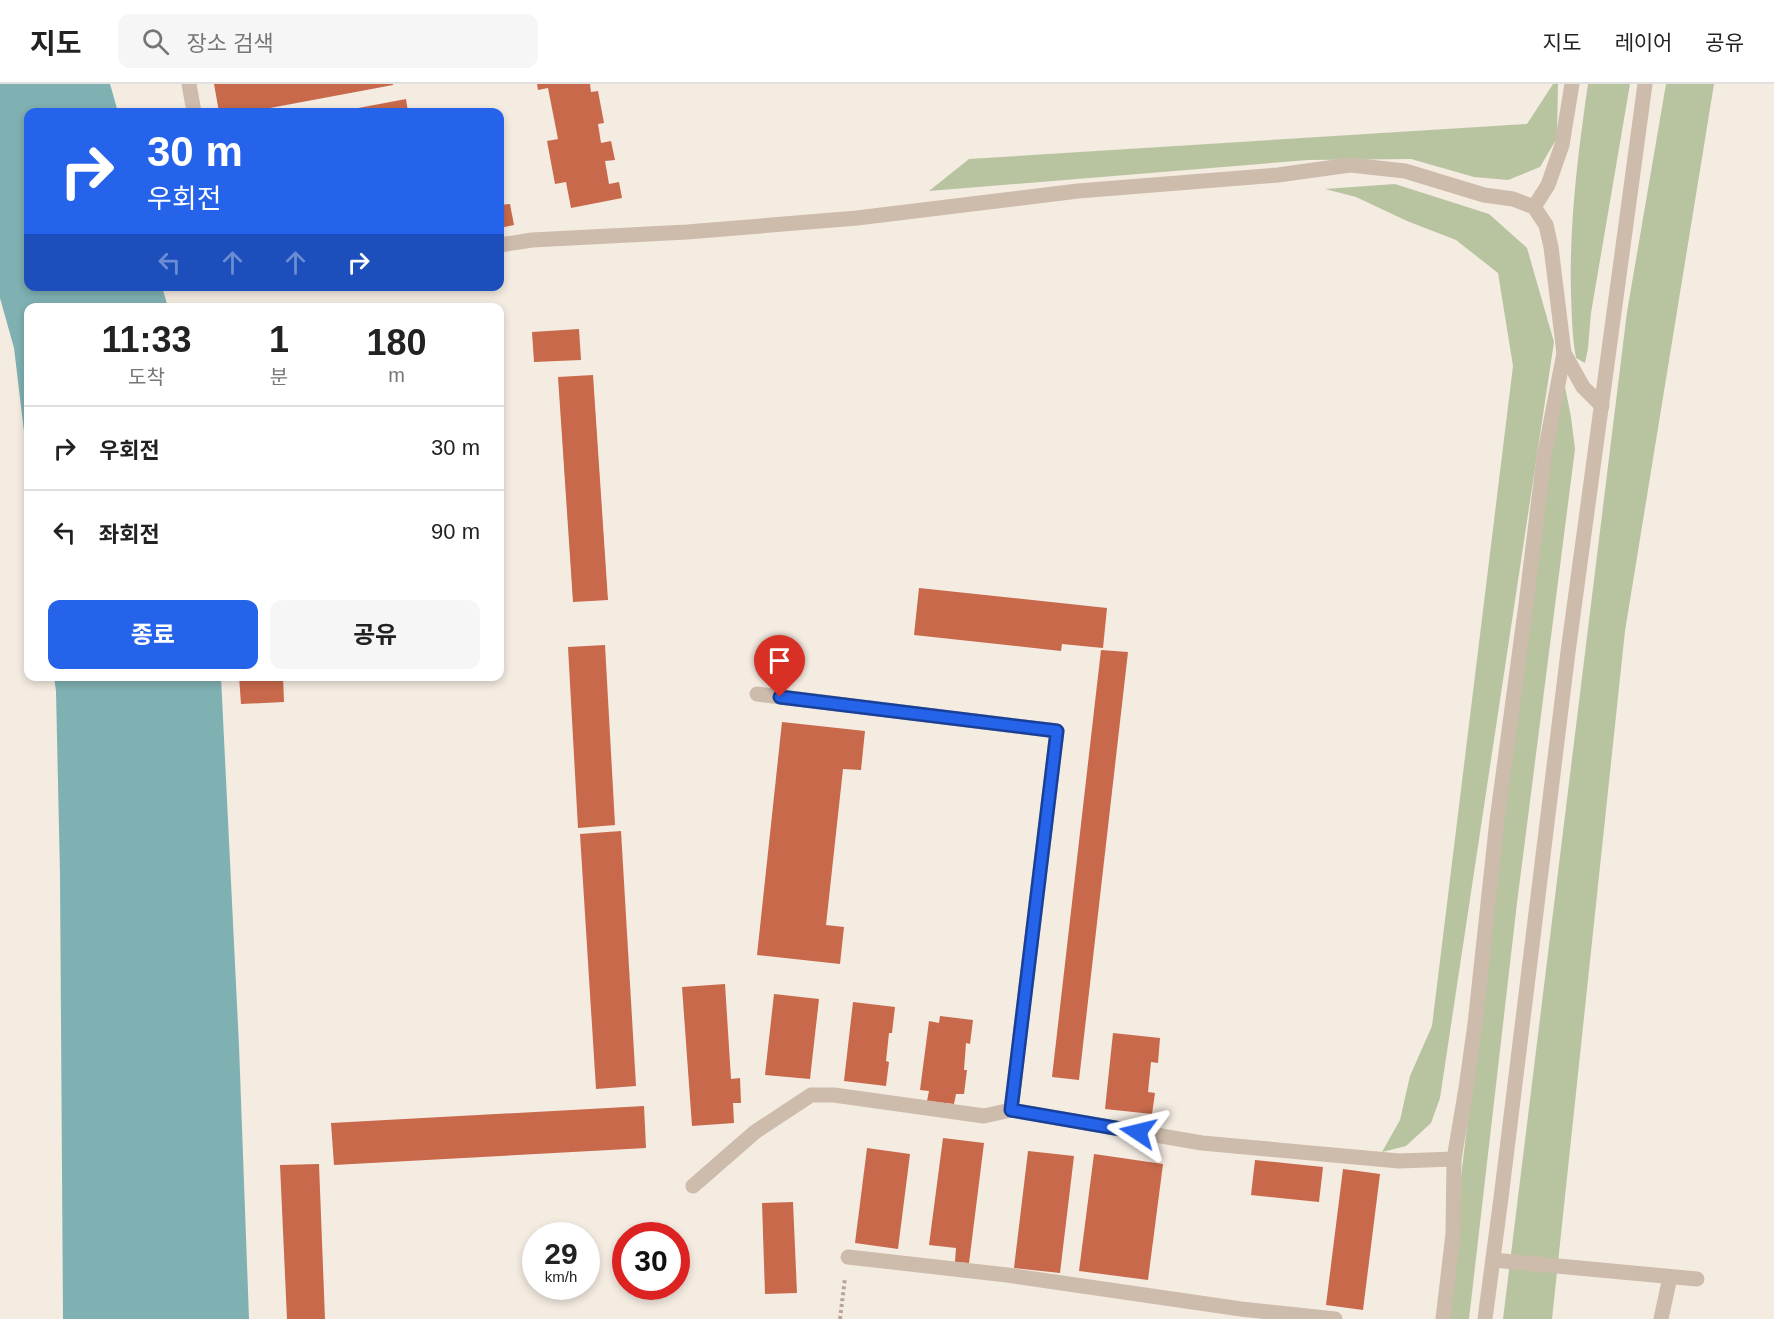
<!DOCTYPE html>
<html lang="ko">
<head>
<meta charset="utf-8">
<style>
	body { margin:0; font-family:Arial,"Noto Sans KR",sans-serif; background:#f6f6f6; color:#222; height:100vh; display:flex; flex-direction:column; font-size:22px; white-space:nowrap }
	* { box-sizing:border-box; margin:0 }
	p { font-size:20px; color:#767676 }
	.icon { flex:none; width:33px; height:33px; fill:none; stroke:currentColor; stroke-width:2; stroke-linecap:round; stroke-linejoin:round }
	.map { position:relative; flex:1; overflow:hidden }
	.side { position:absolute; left:24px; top:219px; width:480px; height:378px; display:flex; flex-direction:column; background:#fff; border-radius:12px; box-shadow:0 3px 9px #0003 }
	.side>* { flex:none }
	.hud { position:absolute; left:24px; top:24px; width:480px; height:183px; border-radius:12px; box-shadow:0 3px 9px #0003; background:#2563eb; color:#fff; overflow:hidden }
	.speed { position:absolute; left:522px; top:1138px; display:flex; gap:12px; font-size:30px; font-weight:700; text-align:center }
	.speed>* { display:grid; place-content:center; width:78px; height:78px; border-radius:50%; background:#fff; box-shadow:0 3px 9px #0003; line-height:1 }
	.speed small { font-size:15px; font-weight:400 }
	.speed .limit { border:9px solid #d22; background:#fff; color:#111 }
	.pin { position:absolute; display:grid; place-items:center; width:51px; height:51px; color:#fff; margin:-62px -26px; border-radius:50% 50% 50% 0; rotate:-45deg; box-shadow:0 0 6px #0007 }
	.pin .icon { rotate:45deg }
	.me { position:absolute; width:66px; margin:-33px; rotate:280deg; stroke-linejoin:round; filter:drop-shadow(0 0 4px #0008) }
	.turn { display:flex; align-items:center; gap:21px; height:126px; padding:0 24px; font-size:27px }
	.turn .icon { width:78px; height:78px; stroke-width:2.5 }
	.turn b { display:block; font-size:42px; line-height:51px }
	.lanes { display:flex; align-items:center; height:57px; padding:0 24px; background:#0003; justify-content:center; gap:30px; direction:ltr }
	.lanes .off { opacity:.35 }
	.eta { display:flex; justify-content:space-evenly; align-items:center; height:102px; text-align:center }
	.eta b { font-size:36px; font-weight:700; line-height:42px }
	.action { display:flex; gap:12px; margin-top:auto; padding:12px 24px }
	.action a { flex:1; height:69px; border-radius:12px; background:#2563eb; color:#fff; font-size:24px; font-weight:700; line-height:69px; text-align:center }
	.action a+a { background:#f6f6f6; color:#222 }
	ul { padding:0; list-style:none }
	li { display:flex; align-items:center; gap:18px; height:84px; padding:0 24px; border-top:2px solid #e0e0e0 }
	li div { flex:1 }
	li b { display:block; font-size:22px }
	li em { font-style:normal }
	header { display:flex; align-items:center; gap:36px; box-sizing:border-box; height:84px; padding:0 30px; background:#fff; border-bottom:2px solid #e0e0e0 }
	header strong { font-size:28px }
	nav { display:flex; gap:33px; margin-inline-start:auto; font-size:21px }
	.search { width:420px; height:54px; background:#f6f6f6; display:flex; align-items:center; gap:15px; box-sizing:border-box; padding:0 21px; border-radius:12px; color:#767676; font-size:22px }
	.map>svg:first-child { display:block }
	.green { fill:#b8c4a0 }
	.water { fill:#7fb0b2 }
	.building { fill:#c8694b }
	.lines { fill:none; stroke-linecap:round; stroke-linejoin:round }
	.path { stroke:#b9a596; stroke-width:4; stroke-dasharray:3 3; stroke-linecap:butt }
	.minor { stroke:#cdbbac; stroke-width:15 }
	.route-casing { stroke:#184099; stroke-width:15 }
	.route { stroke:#2563eb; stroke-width:10 }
</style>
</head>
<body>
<header>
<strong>지도</strong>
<div class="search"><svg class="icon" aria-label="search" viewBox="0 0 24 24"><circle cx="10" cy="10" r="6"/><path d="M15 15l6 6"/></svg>장소 검색</div>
<nav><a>지도</a><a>레이어</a><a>공유</a></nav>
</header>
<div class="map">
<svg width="1774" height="1235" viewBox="0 0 1774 1235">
	<rect width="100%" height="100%" fill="#f4ebe1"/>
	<!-- green -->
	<g class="green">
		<path d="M1553,0H1558L1557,54L1540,83L1508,96L1474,93L1411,75L1308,76L929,107L969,75L1527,40Z"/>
		<path d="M1588,0H1630L1591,229L1588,264L1585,279L1576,274C1572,251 1572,234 1571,210C1569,140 1578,69 1588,0Z"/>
		<path d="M1666,0H1714L1625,547L1552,1235H1503L1627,228Z"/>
		<path d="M1395,100L1489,130L1527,164L1554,258L1440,1014L1431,1039L1406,1062L1382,1068L1400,1036L1410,992L1432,942L1513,282L1498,189L1456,156L1407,137L1356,113L1325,105Z"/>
		<path d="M1564,298L1571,333L1575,365L1517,819L1469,1235H1444L1505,725L1556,333Z"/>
	</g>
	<!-- water -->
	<g class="water">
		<path d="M0,0H110L118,28H28V202L162,203L168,223L28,224V381L14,264L0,214Z"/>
		<path d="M54,593H221L239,962L249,1235H63L60,790L56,607Z"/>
	</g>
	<!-- building -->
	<g class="building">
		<path d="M214,0H393V1L248,28H219Z"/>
		<path d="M537,0H590L591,8L598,7L604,39L598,40L601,59L611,57L615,76L605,77L609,100L619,98L622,114L571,124L566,98L555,100L547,57L558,55L548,4L538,6Z"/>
		<path d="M406,15L408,28H354L353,25Z"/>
		<path d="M510,120L514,141L500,144V121Z"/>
		<path d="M358,219L359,224H338V222Z"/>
		<path d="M253,220V224H236V222Z"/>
		<path d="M579,245L581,276L534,278L532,248Z"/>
		<path d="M593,291L608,516L573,518L558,293Z"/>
		<path d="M919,504L1107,524L1103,564L1062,560L1061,567L914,551Z"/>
		<path d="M605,561L615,741L578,744L568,563Z"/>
		<path d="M1101,566L1128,568L1079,996L1052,993Z"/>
		<path d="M239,592H283L284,618L241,620Z"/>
		<path d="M782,638L865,647L861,686L843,685L826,841L844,843L840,880L757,871Z"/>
		<path d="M621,747L636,1002L596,1005L580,750Z"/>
		<path d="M725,900L731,995L740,994L741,1019H733L734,1039L692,1042L682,903Z"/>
		<path d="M774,910L819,915L810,995L765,991Z"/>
		<path d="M853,918L895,923L892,949H889L886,977L889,978L886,1002L844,997Z"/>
		<path d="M940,932L973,936L970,960L966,959L964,986H967L964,1010H956L954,1020L927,1017L929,1007L920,1006L929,937L939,939Z"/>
		<path d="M1113,949L1160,954L1158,979L1151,978L1148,1008L1155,1009L1152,1030L1105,1025Z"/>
		<path d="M644,1022L646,1064L334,1081L331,1039Z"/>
		<path d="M943,1054L984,1059L969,1179L955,1178L956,1164L929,1161Z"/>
		<path d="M867,1064L910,1070L898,1165L855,1159Z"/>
		<path d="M1028,1067L1074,1072L1060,1189L1014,1184Z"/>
		<path d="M1094,1070L1163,1080L1148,1196L1079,1187Z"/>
		<path d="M1255,1076L1323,1083L1319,1118L1251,1111Z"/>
		<path d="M319,1080L325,1235H287L280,1081Z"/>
		<path d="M1343,1085L1380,1090L1363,1226L1326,1221Z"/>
		<path d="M793,1118L797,1209L765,1210L762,1119Z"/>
	</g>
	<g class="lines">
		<!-- path -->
		<path class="path" d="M840,1235L845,1194"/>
		<!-- minor -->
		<g class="minor">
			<path d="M189,0L194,28"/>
			<path d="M1534,123L1548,101L1562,61L1572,0"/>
			<path d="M500,161L532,156L687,148L857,134L1078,107L1278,91L1350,81L1405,87L1484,111L1513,115L1534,123L1546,141L1551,163L1564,269L1583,303L1602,322"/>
			<path d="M757,610L1057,647L1011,1026"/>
			<path d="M693,1102L755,1048L811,1011H834L984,1032L1011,1026L1202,1059L1399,1077L1454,1075"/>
			<path d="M848,1173L1007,1191L1241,1225L1335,1235"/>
			<path d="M1493,1176L1697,1195"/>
			<path d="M1443,1235L1453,1150L1454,1075L1466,1004L1475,940L1497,736L1526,520L1544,373L1564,269"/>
			<path d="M1485,1235L1501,1114L1568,568L1645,0"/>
			<path d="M1661,1235L1670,1193"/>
		</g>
	</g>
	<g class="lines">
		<defs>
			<path id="route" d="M780,613L1057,647L1011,1026L1138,1048"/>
		</defs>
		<!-- route casing -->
		<use href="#route" class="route-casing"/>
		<!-- route -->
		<use href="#route" class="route"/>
	</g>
</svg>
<div class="speed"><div>29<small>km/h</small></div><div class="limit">30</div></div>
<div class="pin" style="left:780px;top:613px;background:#d93025"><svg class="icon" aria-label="arrive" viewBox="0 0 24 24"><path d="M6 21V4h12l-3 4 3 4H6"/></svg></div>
<svg class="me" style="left:1138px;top:1048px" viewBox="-20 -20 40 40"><path d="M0-17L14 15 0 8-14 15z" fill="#2563eb" stroke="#fff" stroke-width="4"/></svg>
<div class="hud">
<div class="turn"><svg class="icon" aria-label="right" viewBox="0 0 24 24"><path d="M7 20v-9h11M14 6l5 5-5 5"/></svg><div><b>30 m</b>우회전</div></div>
<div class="lanes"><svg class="icon off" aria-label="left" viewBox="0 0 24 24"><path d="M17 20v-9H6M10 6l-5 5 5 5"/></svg><svg class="icon off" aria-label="ahead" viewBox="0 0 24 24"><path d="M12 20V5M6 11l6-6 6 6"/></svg><svg class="icon off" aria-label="ahead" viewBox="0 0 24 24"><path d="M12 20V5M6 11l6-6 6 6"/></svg><svg class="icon" aria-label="right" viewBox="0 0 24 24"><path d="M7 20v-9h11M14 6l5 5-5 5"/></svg></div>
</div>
<section class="side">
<div class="eta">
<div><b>11:33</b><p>도착</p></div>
<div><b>1</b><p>분</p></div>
<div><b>180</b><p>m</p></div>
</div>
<ul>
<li><svg class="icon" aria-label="right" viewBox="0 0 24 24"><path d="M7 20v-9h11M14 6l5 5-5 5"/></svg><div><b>우회전</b></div><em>30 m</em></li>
<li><svg class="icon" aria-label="left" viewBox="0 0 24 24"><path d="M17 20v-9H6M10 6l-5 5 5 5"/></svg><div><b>좌회전</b></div><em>90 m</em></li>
</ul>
<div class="action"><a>종료</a><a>공유</a></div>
</section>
</div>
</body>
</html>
